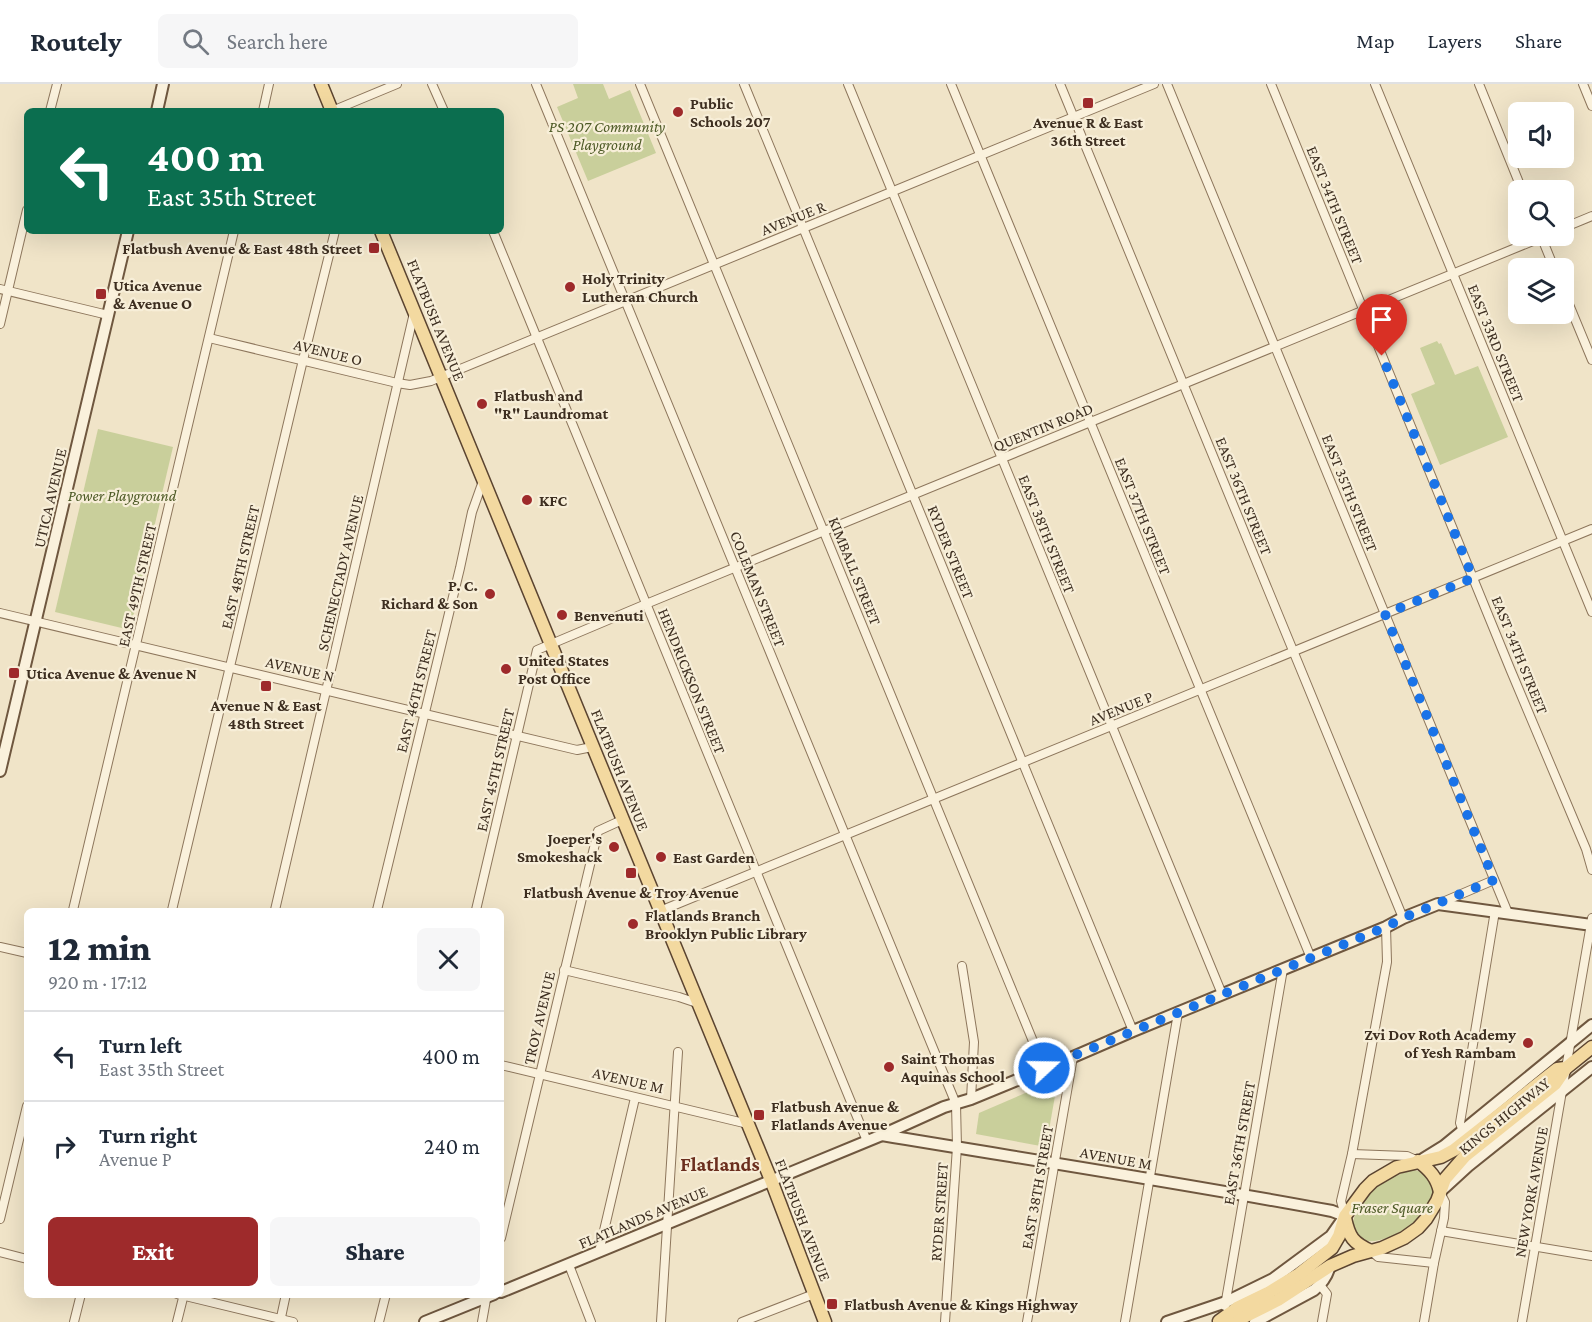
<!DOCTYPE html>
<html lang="en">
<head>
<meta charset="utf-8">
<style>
	body { margin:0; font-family:"Crimson Pro",serif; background:#f6f6f7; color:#1f2937; height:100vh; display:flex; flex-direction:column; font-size:22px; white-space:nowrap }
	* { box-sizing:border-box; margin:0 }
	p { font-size:20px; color:#747a83 }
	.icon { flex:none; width:33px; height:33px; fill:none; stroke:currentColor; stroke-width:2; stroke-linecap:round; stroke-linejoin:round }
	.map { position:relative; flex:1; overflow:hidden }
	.details { position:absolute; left:24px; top:824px; width:480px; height:390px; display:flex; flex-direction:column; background:#fff; border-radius:9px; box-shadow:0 6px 24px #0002 }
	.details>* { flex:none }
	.top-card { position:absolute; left:24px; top:24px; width:480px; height:126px; border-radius:9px; box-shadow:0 6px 24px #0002; background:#0b6e4f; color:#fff; overflow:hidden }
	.tools { position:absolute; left:1508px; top:18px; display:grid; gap:12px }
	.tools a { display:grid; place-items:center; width:66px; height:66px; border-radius:9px; background:#fff; box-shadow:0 6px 24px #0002; font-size:30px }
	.pin { position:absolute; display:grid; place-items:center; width:51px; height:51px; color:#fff; margin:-62px -26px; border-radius:50% 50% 50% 0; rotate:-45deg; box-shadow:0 0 6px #0007 }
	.pin .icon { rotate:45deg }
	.me { position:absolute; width:66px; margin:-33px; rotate:69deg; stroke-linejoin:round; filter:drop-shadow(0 0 4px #0008) }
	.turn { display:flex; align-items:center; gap:21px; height:126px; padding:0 24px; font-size:27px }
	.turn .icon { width:78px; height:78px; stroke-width:2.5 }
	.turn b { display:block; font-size:42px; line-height:51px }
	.round { display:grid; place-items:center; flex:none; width:63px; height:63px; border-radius:9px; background:#f6f6f7 }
	.head { display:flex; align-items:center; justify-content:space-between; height:102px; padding:0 24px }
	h1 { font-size:36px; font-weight:800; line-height:45px }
	.cta { display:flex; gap:12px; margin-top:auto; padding:12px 24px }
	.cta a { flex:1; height:69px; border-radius:9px; background:#9e2a2b; color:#fff; font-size:24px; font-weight:800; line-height:69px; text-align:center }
	.cta a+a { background:#f6f6f7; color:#1f2937 }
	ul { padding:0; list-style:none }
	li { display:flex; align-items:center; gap:18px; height:90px; padding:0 24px; border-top:2px solid #e0e1e3 }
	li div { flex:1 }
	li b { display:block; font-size:22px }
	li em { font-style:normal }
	header { display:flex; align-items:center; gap:36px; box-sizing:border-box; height:84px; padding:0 30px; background:#fff; border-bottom:2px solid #e0e1e3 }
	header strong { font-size:28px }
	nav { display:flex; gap:33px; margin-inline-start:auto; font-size:21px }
	.search { width:420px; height:54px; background:#f6f6f7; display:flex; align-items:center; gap:15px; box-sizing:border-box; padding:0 21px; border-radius:9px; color:#747a83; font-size:22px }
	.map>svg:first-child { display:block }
	.green { fill:#c9cf9b }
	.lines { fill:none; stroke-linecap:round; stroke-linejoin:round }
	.street-casing { stroke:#8d765c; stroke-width:10 }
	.secondary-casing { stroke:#6f573f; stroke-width:14 }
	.primary-casing { stroke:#5b4430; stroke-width:15 }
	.street { stroke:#faf1dc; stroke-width:8 }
	.secondary { stroke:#faf1dc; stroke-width:10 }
	.primary { stroke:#f3d9a0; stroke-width:12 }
	.route { stroke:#1a73e8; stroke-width:10; stroke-dasharray:0 18 }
	.poi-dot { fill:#9e2a2b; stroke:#f7eed8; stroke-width:2 }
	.labels { text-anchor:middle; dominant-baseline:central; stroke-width:4.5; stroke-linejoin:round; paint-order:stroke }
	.poi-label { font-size:16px; font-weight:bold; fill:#3d2e20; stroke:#f7eed8; text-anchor:start }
	.park-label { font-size:16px; font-style:italic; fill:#4d5a26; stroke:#f7eed8 }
	.street-label { font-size:16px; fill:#3d2e20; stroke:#f7eed8 }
	.quarter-label { font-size:20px; font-weight:bold; fill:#6b2e1e; stroke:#f7eed8 }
</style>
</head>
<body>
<header>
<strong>Routely</strong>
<div class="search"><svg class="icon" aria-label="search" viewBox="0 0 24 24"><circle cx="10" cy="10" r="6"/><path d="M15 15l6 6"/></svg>Search here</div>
<nav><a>Map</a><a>Layers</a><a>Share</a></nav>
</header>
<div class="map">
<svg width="1592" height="1238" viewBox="0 0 1592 1238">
	<rect width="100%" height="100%" fill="#f0e4c8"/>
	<!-- green -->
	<g class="green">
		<path d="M573,0H603L609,15L630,6L656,69L588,97L557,23L578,14Z"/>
		<path d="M1437,257L1439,260L1441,259L1455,291L1478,282L1508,353L1440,381L1411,310L1435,300L1420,264Z"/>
		<path d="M98,345L173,363L130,546L55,528Z"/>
		<path d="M1058,995L1046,1063L976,1050L979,1029Z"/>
		<path d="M1414,1086L1426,1089C1428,1094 1433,1100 1433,1106C1432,1133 1386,1164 1361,1156L1352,1144C1356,1113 1384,1092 1414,1086Z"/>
	</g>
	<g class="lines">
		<defs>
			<g id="street">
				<path d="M432,0L444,27"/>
				<path d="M536,0L956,1020L957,1063L945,1238"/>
				<path d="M640,0L1044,984"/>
				<path d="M744,0L1133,947"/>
				<path d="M848,0L1222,910"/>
				<path d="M951,0L1311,874"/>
				<path d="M1060,0L1403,834"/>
				<path d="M1167,0L1508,829"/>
				<path d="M1271,0L1511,587L1586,765L1592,786"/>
				<path d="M1375,0L1592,528"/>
				<path d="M1479,0L1522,106"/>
				<path d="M1583,0L1592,22"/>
				<path d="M50,27L57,0"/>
				<path d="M263,27L269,0"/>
				<path d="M332,27L397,0"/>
				<path d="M1563,144L1592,132"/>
				<path d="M493,147L867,1057"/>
				<path d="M1541,152L1554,184"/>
				<path d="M0,205L108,231"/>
				<path d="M1563,206L1592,276"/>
				<path d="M0,240L27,126"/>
				<path d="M209,254L397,299L410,301L431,297L1154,0"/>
				<path d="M0,529L577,666L592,663"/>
				<path d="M1438,820L1494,796"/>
				<path d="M73,826L234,147"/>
				<path d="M172,826L303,276L335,147"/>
				<path d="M275,826L414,229"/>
				<path d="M377,826L460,484L472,428L483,397"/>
				<path d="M476,826L537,566L646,520L1545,152"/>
				<path d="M660,827L1592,445"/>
				<path d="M0,863L27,869"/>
				<path d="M962,882L974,958L971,1015"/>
				<path d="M564,886L679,913L697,919"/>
				<path d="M501,981L748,1040"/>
				<path d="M1463,1048L1460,1039L1495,827"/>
				<path d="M1352,1070L1407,1072L1418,1077"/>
				<path d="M1345,1132L1341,1117L1352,1070L1387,878L1386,843"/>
				<path d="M0,1135L27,1022"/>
				<path d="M1441,1147L1592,1172"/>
				<path d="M501,1154L598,747L622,736"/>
				<path d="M1371,1167L1378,1173L1434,1179"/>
				<path d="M0,1168L27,1175"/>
				<path d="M599,1168L635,1014"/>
				<path d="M569,1181L591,1238"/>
				<path d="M1320,1201L1327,1210L1322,1238"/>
				<path d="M177,1210L293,1238"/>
				<path d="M1225,1222L1283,885"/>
				<path d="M74,1238L81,1210"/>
				<path d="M177,1238L184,1210"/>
				<path d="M280,1238L286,1210"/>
				<path d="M379,1238L386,1210"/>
				<path d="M482,1238L487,1210"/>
				<path d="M661,1238L678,968"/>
				<path d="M742,1238L814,1210"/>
				<path d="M1027,1238L1073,973"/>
				<path d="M1125,1238L1178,929"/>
				<path d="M1424,1238L1434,1179L1444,1134L1445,1118L1440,1108"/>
				<path d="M1522,1238L1592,834"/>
			</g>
			<g id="secondary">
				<path d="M157,27L163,0"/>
				<path d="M0,687L128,147"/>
				<path d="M882,1051C1032,1076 1182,1099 1332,1127L1345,1132L1331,1152L1273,1195L1226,1218L1167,1238"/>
				<path d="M1423,1075L1444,1062L1592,941"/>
				<path d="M1444,1104L1468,1082L1592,983"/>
				<path d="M501,1208L882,1051L944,1023L971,1015L1073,973L1133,947L1386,843L1403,834L1438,820L1592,841"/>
				<path d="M425,1238L494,1210"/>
				<path d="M1255,1238L1314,1206C1323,1199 1327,1192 1330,1182"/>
			</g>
			<g id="primary">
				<path d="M321,0L332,27"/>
				<path d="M381,147L771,1096L825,1238"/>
				<path d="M1418,1077C1430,1086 1437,1094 1440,1108"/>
				<path d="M1345,1134C1349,1153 1353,1159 1371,1167"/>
				<path d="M1223,1236L1232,1238L1240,1235L1278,1216L1330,1182L1353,1172L1382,1164L1404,1154L1418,1144L1426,1135L1437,1117L1445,1095L1465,1072L1555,1000L1566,984L1592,963"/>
				<path d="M1219,1237L1237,1224L1268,1209L1299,1190L1332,1164L1339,1152L1345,1132L1365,1105L1373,1097L1397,1083L1441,1073L1454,1066L1557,985L1565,984"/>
			</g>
		</defs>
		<!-- street casing -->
		<use href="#street" class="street-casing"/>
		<!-- secondary casing -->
		<use href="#secondary" class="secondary-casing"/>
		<!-- primary casing -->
		<use href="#primary" class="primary-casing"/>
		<!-- street -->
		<use href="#street" class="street"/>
		<!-- secondary -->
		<use href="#secondary" class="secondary"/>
		<!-- primary -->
		<use href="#primary" class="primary"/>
	</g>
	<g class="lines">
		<!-- route -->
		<path class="route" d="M1044,984L1386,843L1403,834L1494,796L1385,530L1473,494L1382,272"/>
	</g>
	<!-- markers -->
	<g class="poi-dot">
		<rect x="1082" y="13" width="12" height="12" rx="3"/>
		<circle cx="678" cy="28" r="6"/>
		<rect x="368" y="158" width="12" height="12" rx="3"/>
		<circle cx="570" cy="203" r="6"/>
		<rect x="95" y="204" width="12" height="12" rx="3"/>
		<circle cx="482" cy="320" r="6"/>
		<circle cx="527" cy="416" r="6"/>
		<circle cx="490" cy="510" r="6"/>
		<circle cx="562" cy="531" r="6"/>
		<circle cx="506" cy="585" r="6"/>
		<rect x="8" y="583" width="12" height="12" rx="3"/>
		<rect x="260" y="596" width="12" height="12" rx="3"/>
		<circle cx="614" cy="763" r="6"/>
		<circle cx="661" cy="773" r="6"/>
		<rect x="625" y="783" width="12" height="12" rx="3"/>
		<circle cx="633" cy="840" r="6"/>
		<circle cx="1528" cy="959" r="6"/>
		<circle cx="889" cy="983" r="6"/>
		<rect x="753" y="1025" width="12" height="12" rx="3"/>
		<rect x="826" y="1214" width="12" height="12" rx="3"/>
	</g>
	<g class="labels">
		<!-- poi labels -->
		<g class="poi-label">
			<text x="690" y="19">Public<tspan x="690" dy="18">Schools 207</tspan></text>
			<text x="1088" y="38" text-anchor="middle">Avenue R &amp; East<tspan x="1088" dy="18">36th Street</tspan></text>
			<text x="362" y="164" text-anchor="end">Flatbush Avenue &amp; East 48th Street</text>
			<text x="582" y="194">Holy Trinity<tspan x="582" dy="18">Lutheran Church</tspan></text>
			<text x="113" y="201">Utica Avenue<tspan x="113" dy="18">&amp; Avenue O</tspan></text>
			<text x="494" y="311">Flatbush and<tspan x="494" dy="18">"R" Laundromat</tspan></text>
			<text x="539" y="416">KFC</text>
			<text x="478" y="501" text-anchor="end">P. C.<tspan x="478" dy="18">Richard &amp; Son</tspan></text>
			<text x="574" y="531">Benvenuti</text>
			<text x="518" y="576">United States<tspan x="518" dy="18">Post Office</tspan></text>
			<text x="26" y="589">Utica Avenue &amp; Avenue N</text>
			<text x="266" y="621" text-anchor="middle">Avenue N &amp; East<tspan x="266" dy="18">48th Street</tspan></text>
			<text x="602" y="754" text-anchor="end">Joeper's<tspan x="602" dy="18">Smokeshack</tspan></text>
			<text x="673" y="773">East Garden</text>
			<text x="631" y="808" text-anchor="middle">Flatbush Avenue &amp; Troy Avenue</text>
			<text x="645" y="831">Flatlands Branch<tspan x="645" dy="18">Brooklyn Public Library</tspan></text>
			<text x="1516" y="950" text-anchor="end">Zvi Dov Roth Academy<tspan x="1516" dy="18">of Yesh Rambam</tspan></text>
			<text x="901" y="974">Saint Thomas<tspan x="901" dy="18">Aquinas School</tspan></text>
			<text x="771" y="1022">Flatbush Avenue &amp;<tspan x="771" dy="18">Flatlands Avenue</tspan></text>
			<text x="844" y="1220">Flatbush Avenue &amp; Kings Highway</text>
		</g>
		<!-- park labels -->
		<g class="park-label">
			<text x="607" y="42">PS 207 Community<tspan x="607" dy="18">Playground</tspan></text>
			<text x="122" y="411">Power Playground</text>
			<text x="1392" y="1123">Fraser Square</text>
		</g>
		<!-- street labels -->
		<g class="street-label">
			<text transform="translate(1335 121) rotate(68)">EAST 34TH STREET</text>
			<text transform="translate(793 134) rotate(-22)">AVENUE R</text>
			<text transform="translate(436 236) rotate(68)">FLATBUSH AVENUE</text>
			<text transform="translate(1496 259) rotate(68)">EAST 33RD STREET</text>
			<text transform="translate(328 268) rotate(14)">AVENUE O</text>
			<text transform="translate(1043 343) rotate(-22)">QUENTIN ROAD</text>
			<text transform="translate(1350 409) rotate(68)">EAST 35TH STREET</text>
			<text transform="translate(1244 412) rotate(68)">EAST 36TH STREET</text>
			<text transform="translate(50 414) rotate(-77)">UTICA AVENUE</text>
			<text transform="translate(1143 432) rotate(68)">EAST 37TH STREET</text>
			<text transform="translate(1047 450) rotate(68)">EAST 38TH STREET</text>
			<text transform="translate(951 468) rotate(68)">RYDER STREET</text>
			<text transform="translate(240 483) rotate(-77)">EAST 48TH STREET</text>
			<text transform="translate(855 487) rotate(68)">KIMBALL STREET</text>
			<text transform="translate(340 489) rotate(-77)">SCHENECTADY AVENUE</text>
			<text transform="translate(137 501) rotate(-77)">EAST 49TH STREET</text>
			<text transform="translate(758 505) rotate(68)">COLEMAN STREET</text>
			<text transform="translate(1520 571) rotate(68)">EAST 34TH STREET</text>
			<text transform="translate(300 585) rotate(13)">AVENUE N</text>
			<text transform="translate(692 597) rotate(68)">HENDRICKSON STREET</text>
			<text transform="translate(416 607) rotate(-76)">EAST 46TH STREET</text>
			<text transform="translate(1121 624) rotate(-22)">AVENUE P</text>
			<text transform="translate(495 686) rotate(-77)">EAST 45TH STREET</text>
			<text transform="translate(620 686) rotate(68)">FLATBUSH AVENUE</text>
			<text transform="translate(539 934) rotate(-77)">TROY AVENUE</text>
			<text transform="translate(628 996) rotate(13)">AVENUE M</text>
			<text transform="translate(1504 1032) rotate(-39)">KINGS HIGHWAY</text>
			<text transform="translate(1239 1059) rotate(-80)">EAST 36TH STREET</text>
			<text transform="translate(1116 1074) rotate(10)">AVENUE M</text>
			<text transform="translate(1037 1103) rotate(-80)">EAST 38TH STREET</text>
			<text transform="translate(1531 1108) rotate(-80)">NEW YORK AVENUE</text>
			<text transform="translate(939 1128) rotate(-86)">RYDER STREET</text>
			<text transform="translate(643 1133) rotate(-23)">FLATLANDS AVENUE</text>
			<text transform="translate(803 1136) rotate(69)">FLATBUSH AVENUE</text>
		</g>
		<!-- quarter labels -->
		<g class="quarter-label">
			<text x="720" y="1080">Flatlands</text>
		</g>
	</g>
</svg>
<div class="tools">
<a><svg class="icon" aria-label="sound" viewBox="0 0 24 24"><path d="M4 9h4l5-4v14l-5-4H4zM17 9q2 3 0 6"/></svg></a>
<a><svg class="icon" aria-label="search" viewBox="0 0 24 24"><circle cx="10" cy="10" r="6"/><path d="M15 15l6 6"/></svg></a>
<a><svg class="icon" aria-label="layers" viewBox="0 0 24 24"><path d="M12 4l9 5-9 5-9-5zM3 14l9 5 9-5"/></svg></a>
</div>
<div class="pin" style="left:1382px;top:272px;background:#d93025"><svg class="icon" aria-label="arrive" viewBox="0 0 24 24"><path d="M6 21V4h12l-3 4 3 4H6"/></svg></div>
<svg class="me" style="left:1044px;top:984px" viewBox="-20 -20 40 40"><circle r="17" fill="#1a73e8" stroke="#fff" stroke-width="3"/><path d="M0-11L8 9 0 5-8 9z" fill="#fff"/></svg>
<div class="top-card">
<div class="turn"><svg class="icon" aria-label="left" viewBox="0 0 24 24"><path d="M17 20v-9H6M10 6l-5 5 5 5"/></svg><div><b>400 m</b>East 35th Street</div></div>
</div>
<section class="details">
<div class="head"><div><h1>12 min</h1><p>920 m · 17:12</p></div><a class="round"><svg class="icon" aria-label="close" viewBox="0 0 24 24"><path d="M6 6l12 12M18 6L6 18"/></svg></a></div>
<ul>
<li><svg class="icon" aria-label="left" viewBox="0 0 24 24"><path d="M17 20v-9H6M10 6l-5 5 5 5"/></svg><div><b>Turn left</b><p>East 35th Street</p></div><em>400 m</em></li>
<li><svg class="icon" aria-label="right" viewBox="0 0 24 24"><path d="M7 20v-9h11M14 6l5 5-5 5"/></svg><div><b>Turn right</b><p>Avenue P</p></div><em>240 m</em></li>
</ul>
<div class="cta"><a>Exit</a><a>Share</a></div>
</section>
</div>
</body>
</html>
